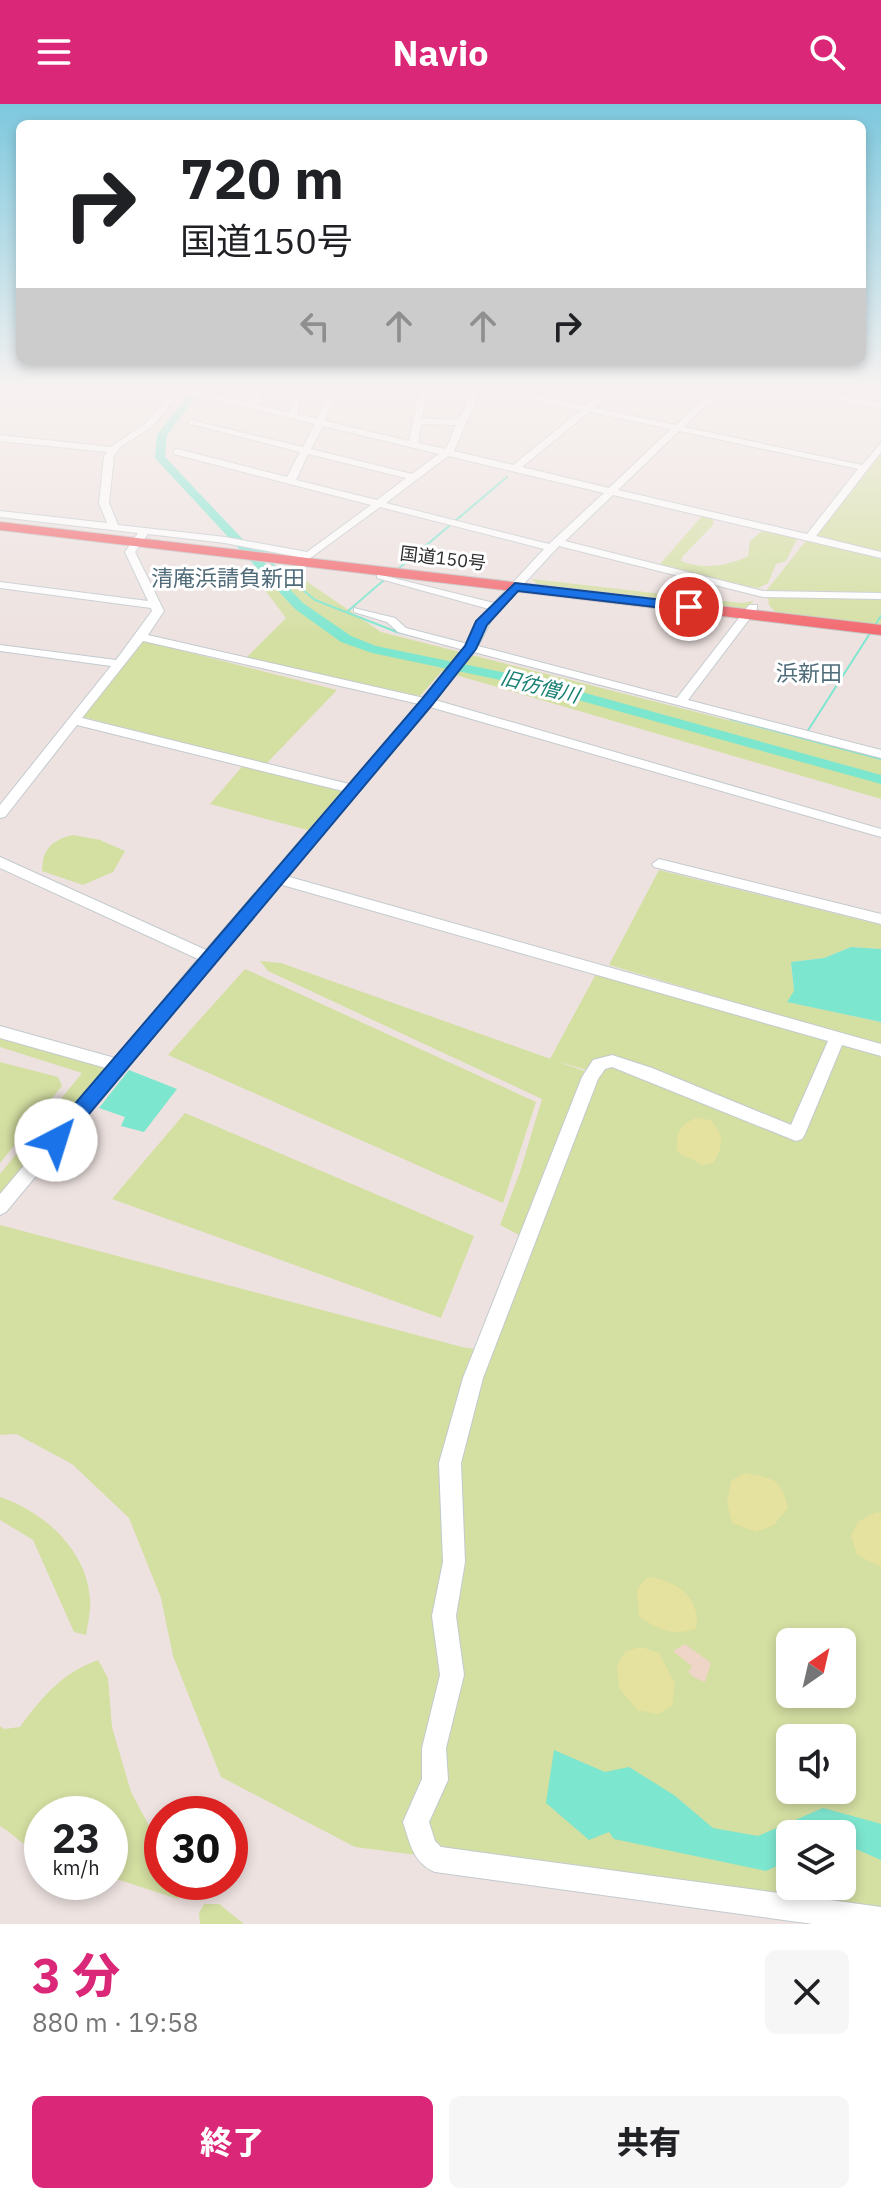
<!DOCTYPE html>
<html lang="ja">
<head>
<meta charset="utf-8">
<style>
	body { margin:0; font-family:"IBM Plex Sans","Noto Sans JP",sans-serif; background:#f6f6f6; color:#202124; height:100vh; display:flex; flex-direction:column; font-size:30px; white-space:nowrap }
	* { box-sizing:border-box; margin:0 }
	p { font-size:26px; color:#757577 }
	.icon { flex:none; width:44px; height:44px; fill:none; stroke:currentColor; stroke-width:2; stroke-linecap:round; stroke-linejoin:round }
	.map { position:relative; height:1820px; overflow:hidden }
	.details { display:flex; flex-direction:column; background:#fff; flex:1 }
	.details>* { flex:none }
	.top-card { position:absolute; left:16px; top:16px; width:850px; height:244px; border-radius:12px; box-shadow:0 4px 12px #0003; background:#fff; color:#202124; overflow:hidden }
	.needle { width:52px; rotate:34deg }
	.tools { position:absolute; left:776px; top:1524px; display:grid; gap:16px }
	.tools a { display:grid; place-items:center; width:80px; height:80px; border-radius:12px; background:#fff; box-shadow:0 4px 12px #0003; font-size:40px }
	.speed { position:absolute; left:24px; top:1692px; display:flex; gap:16px; font-size:40px; font-weight:700; text-align:center }
	.speed>* { display:grid; place-content:center; width:104px; height:104px; border-radius:50%; background:#fff; box-shadow:0 4px 12px #0003; line-height:1 }
	.speed small { font-size:20px; font-weight:400 }
	.speed .limit { border:12px solid #d22; background:#fff; color:#111 }
	.pin { position:absolute; display:grid; place-items:center; width:68px; height:68px; color:#fff; margin:-34px; border:4px solid #fff; border-radius:50%; box-shadow:0 2px 8px #0007 }
	.me { position:absolute; width:88px; margin:-44px; rotate:40deg; stroke-linejoin:round; filter:drop-shadow(0 0 6px #0008) }
	.turn { display:flex; align-items:center; gap:28px; height:168px; padding:0 32px; font-size:36px }
	.turn .icon { width:104px; height:104px; stroke-width:2.5 }
	.turn b { display:block; font-size:56px; line-height:68px }
	.lanes { display:flex; align-items:center; height:76px; padding:0 32px; background:#0003; justify-content:center; gap:40px; direction:ltr }
	.lanes .off { opacity:.35 }
	.round { display:grid; place-items:center; flex:none; width:84px; height:84px; border-radius:12px; background:#f6f6f6 }
	.head { display:flex; align-items:center; justify-content:space-between; height:136px; padding:0 32px }
	h1 { font-size:48px; font-weight:800; line-height:60px; color:#db2777 }
	.cta { display:flex; gap:16px; margin-top:auto; padding:16px 32px }
	.cta a { flex:1; height:92px; border-radius:12px; background:#db2777; color:#fff; font-size:32px; font-weight:800; line-height:92px; text-align:center }
	.cta a+a { background:#f6f6f6; color:#202124 }
	header { display:flex; justify-content:space-between; align-items:center; height:104px; padding:0 32px; background:#db2777; color:#fff; font-size:36px; font-weight:800 }
	.map>svg:first-child { display:block }
	.green { fill:#d4dfa2; fill-rule:evenodd }
	.sand { fill:#efd5c7 }
	.pitch { fill:#e5e19e }
	.water { fill:#7de6cf }
	.lines { fill:none; stroke-linecap:round; stroke-linejoin:round }
	.stream { stroke:#7de6cf; stroke-width:2 }
	.river { fill:#7de6cf; fill-rule:evenodd }
	.minor-casing { stroke:#c2cace; stroke-width:2 }
	.highway-casing { stroke:#c4c4c4; stroke-width:2 }
	.minor { fill:#fff; fill-rule:evenodd }
	.highway { fill:#f2676d; fill-rule:evenodd }
	.route { fill:#1a73e8; stroke:#114b97; stroke-width:2 }
	.labels { text-anchor:middle; dominant-baseline:central; stroke-width:6; stroke-linejoin:round; paint-order:stroke }
	.far-street-label { font-size:18px; fill:#2d2d2d; stroke:#fff }
	.far-water-label { font-size:20px; font-style:italic; fill:#188073; stroke:#fff }
	.far-quarter-label { font-size:22px; fill:#506c7a; stroke:#fff }
</style>
</head>
<body>
<header><svg class="icon" aria-label="menu" viewBox="0 0 24 24"><path d="M4 6h16M4 12h16M4 18h16"/></svg>Navio<svg class="icon" aria-label="search" viewBox="0 0 24 24"><circle cx="10" cy="10" r="6"/><path d="M15 15l6 6"/></svg></header>
<div class="map">
<svg width="881" height="1820" viewBox="0 0 881 1820">
	<rect width="100%" height="100%" fill="#ede2e0"/>
	<!-- green -->
	<g class="green">
		<path d="M881,349V492L766,487L853,378L869,365Z"/>
		<path d="M701,413L713,414V421L682,453L681,457C702,466 729,462 748,452L750,437L762,427L794,433L797,435L786,457L776,460L768,479L758,484L685,470L660,460Z"/>
		<path d="M290,466L381,528L881,655V695L442,567L420,592L246,554L286,514L258,477Z"/>
		<path d="M532,475L741,499L754,497L744,505L538,481Z"/>
		<path d="M768,491L881,494V522L776,509L769,501Z"/>
		<path d="M144,537L337,586L266,660L83,613Z"/>
		<path d="M246,658L352,685L315,728L210,700Z"/>
		<path d="M73,731L100,736L125,747L113,768L83,781L42,767C42,745 52,736 73,731Z"/>
		<path d="M659,766L881,821V845L851,843L824,854L791,858L794,887L788,898L881,918V1811L355,1743L221,1673L173,1552L161,1494L129,1414L72,1360L16,1330L0,1331V1121L462,1243L489,1247L518,1178H521L548,1086L527,1135L500,1121L520,1068L542,995L268,867L260,857L281,859L590,969L577,1025L598,976L593,968L550,955L596,870L778,911L609,861ZM790,1538H842V1590H790ZM790,1634H842V1686H790ZM790,1730H842V1782H790Z"/>
		<path d="M245,865L536,998L503,1099L168,951Z"/>
		<path d="M0,931L107,963L0,1103V1070L82,969L0,943Z"/>
		<path d="M0,958L58,973L62,982L0,1059Z"/>
		<path d="M185,1009L474,1132L441,1214L112,1095Z"/>
		<path d="M0,1393C44,1408 86,1445 90,1494C91,1506 88,1520 86,1531L74,1528L33,1436L0,1416Z"/>
		<path d="M98,1556L108,1574L112,1623L131,1688L162,1746V1778H182L178,1795L110,1773V1710H42V1750C26,1745 15,1731 0,1722V1622L4,1625L20,1623C41,1594 63,1568 98,1556Z"/>
		<path d="M204,1800H219L244,1820H200L199,1809Z"/>
	</g>
	<!-- sand -->
	<path class="sand" d="M685,1540L711,1559L705,1578L695,1574L688,1568L692,1562L673,1547Z"/>
	<!-- pitch -->
	<g class="pitch">
		<path d="M696,1014L711,1016C724,1032 724,1042 713,1059L703,1061L677,1048C676,1029 678,1022 696,1014Z"/>
		<path d="M744,1369C773,1374 781,1374 788,1404L774,1421L757,1428L732,1419L727,1398L731,1377Z"/>
		<path d="M876,1408L881,1409V1463L857,1451L851,1431L858,1418Z"/>
		<path d="M647,1473C675,1475 702,1494 696,1525C671,1532 660,1527 639,1512L637,1486Z"/>
		<path d="M641,1543L659,1549L675,1580L672,1602L658,1610L637,1606L619,1584L617,1561L626,1547Z"/>
	</g>
	<!-- water -->
	<g class="water">
		<path d="M851,843L881,845V918L787,898L794,887L791,858L824,854Z"/>
		<path d="M129,966L177,985L144,1028L121,1022L125,1013L99,1004Z"/>
		<path d="M554,1646L605,1668L629,1663L674,1691L713,1724L758,1732L823,1704L878,1719L881,1720V1756L842,1739V1730H790V1756L766,1767L614,1735L609,1728L589,1736L546,1699Z"/>
	</g>
	<g class="lines">
		<!-- stream -->
		<g class="stream">
			<path d="M242,445L266,448V455L315,496L397,528L429,536"/>
			<path d="M397,466L507,373"/>
			<path d="M348,507L384,476"/>
			<path d="M471,547L491,552"/>
			<path d="M730,615L881,655"/>
			<path d="M807,628L881,512"/>
		</g>
		<!-- river -->
		<path class="river" d="M195,282H205L167,331L165,353L303,499L351,532L376,542L531,574L881,671V680L524,581L372,549L341,538L295,505L155,354L157,331Z"/>
		<defs>
			<g id="minor">
				<path d="M118,282H184L249,299L260,282H268L257,301L289,308L292,295L302,282H311L300,295L297,310L317,315L327,292L336,282H345L335,293L325,317L409,337L420,282H428L422,314L459,316L474,282H492L586,302L603,288L582,282H620L595,304L676,321L717,282H726L684,323L862,361L881,339V348L816,432L881,448V454L613,391L565,437L763,487L881,489V495L763,493L559,442L493,513L478,542L677,594L749,501H757V505L688,596L881,646V654L474,548L435,596L881,725V733L430,603L286,772L881,940V952L842,941L805,1030L802,1035L796,1037L612,963L605,965L598,975L483,1274L461,1359L465,1458L456,1512L464,1571L446,1644L448,1676L429,1718L435,1737L441,1743L881,1803V1820H813L435,1768C413,1759 410,1739 403,1718L422,1675V1644L440,1571L432,1512L443,1458L439,1359L463,1274L582,973L593,956L612,951L652,964L791,1021L828,937L279,780L6,1108L0,1111V1090L106,964L0,934V922L115,954L198,855L0,764V753L206,846L343,687L77,621L5,713L0,714V701L111,562L0,547V541L116,556L152,507L151,504L0,484V478L148,497L125,448L138,429L0,413V407L107,419L99,399L104,352L107,348L0,337V331L111,343L146,319L170,289ZM481,285L581,306L513,361L454,347ZM180,288L315,320L303,343L191,316L187,319L300,348L287,373L177,345L174,346V350L371,401L307,448L225,433L118,421L109,399L114,352L120,343L152,323ZM589,308L671,325L609,384L522,363ZM421,320L456,321L446,345L418,339ZM323,322L439,350L412,370L311,345ZM679,327L858,365L807,430L618,386ZM308,350L406,374L377,396L296,376ZM448,352L604,389L549,440L386,399ZM380,403L544,445L494,499L377,470V474L489,505L468,540L406,524L395,514L354,504V508L387,518L398,528L464,546L424,594L148,531L164,507L135,448L148,430L225,439L309,455ZM143,537L419,600L349,680L82,614Z"/>
				<path d="M774,282H792L881,299V305Z"/>
				<path d="M659,755L881,810V820L654,763L652,760Z"/>
			</g>
			<path id="highway" d="M0,418L881,521V531L0,426Z"/>
		</defs>
		<!-- minor casing -->
		<use href="#minor" class="minor-casing"/>
		<!-- highway casing -->
		<use href="#highway" class="highway-casing"/>
		<!-- minor -->
		<use href="#minor" class="minor"/>
		<!-- highway -->
		<use href="#highway" class="highway"/>
	</g>
	<!-- sky -->
	<linearGradient id="sky" x2="0" y2="1"><stop stop-color="#7dc8de"/><stop offset="0.53" stop-color="#f7f2f1"/><stop offset="1" stop-color="#f7f2f1" stop-opacity="0"/></linearGradient>
	<rect width="881" height="537" fill="url(#sky)"/>
	<!-- route -->
	<path class="route" d="M515,479L689,499L695,503L689,507L518,487L487,521L476,545L432,601L63,1041H49L46,1036L49,1030L422,595L465,542L476,517Z"/>
	<g class="labels">
		<!-- far-street labels -->
		<g class="far-street-label">
			<text transform="translate(443 454) rotate(7)">国道150号</text>
		</g>
		<!-- far-water labels -->
		<g class="far-water-label">
			<text transform="translate(540 582) rotate(14)">旧彷僧川</text>
		</g>
		<!-- far-quarter labels -->
		<g class="far-quarter-label">
			<text x="228" y="473">清庵浜請負新田</text>
			<text x="809" y="568">浜新田</text>
		</g>
	</g>
</svg>
<div class="tools">
<a><svg class="needle" viewBox="-14 -14 28 28"><path d="M0-13l5 13h-10z" fill="#e53935"/><path d="M0 13l5-13h-10z" fill="#757577"/></svg></a>
<a><svg class="icon" aria-label="sound" viewBox="0 0 24 24"><path d="M4 9h4l5-4v14l-5-4H4zM17 9q2 3 0 6"/></svg></a>
<a><svg class="icon" aria-label="layers" viewBox="0 0 24 24"><path d="M12 4l9 5-9 5-9-5zM3 14l9 5 9-5"/></svg></a>
</div>
<div class="speed"><div>23<small>km/h</small></div><div class="limit">30</div></div>
<div class="pin" style="left:689px;top:503px;background:#d93025"><svg class="icon" aria-label="arrive" viewBox="0 0 24 24"><path d="M6 21V4h12l-3 4 3 4H6"/></svg></div>
<svg class="me" style="left:56px;top:1036px" viewBox="-20 -20 40 40"><circle r="19" fill="#fff"/><path d="M0-13L10 11 0 6-10 11z" fill="#1a73e8"/></svg>
<div class="top-card">
<div class="turn"><svg class="icon" aria-label="right" viewBox="0 0 24 24"><path d="M7 20v-9h11M14 6l5 5-5 5"/></svg><div><b>720 m</b>国道150号</div></div>
<div class="lanes"><svg class="icon off" aria-label="left" viewBox="0 0 24 24"><path d="M17 20v-9H6M10 6l-5 5 5 5"/></svg><svg class="icon off" aria-label="ahead" viewBox="0 0 24 24"><path d="M12 20V5M6 11l6-6 6 6"/></svg><svg class="icon off" aria-label="ahead" viewBox="0 0 24 24"><path d="M12 20V5M6 11l6-6 6 6"/></svg><svg class="icon" aria-label="right" viewBox="0 0 24 24"><path d="M7 20v-9h11M14 6l5 5-5 5"/></svg></div>
</div>
</div>
<section class="details">
<div class="head"><div><h1>3 分</h1><p>880 m · 19:58</p></div><a class="round"><svg class="icon" aria-label="close" viewBox="0 0 24 24"><path d="M6 6l12 12M18 6L6 18"/></svg></a></div>
<div class="cta"><a>終了</a><a>共有</a></div>
</section>
</body>
</html>
